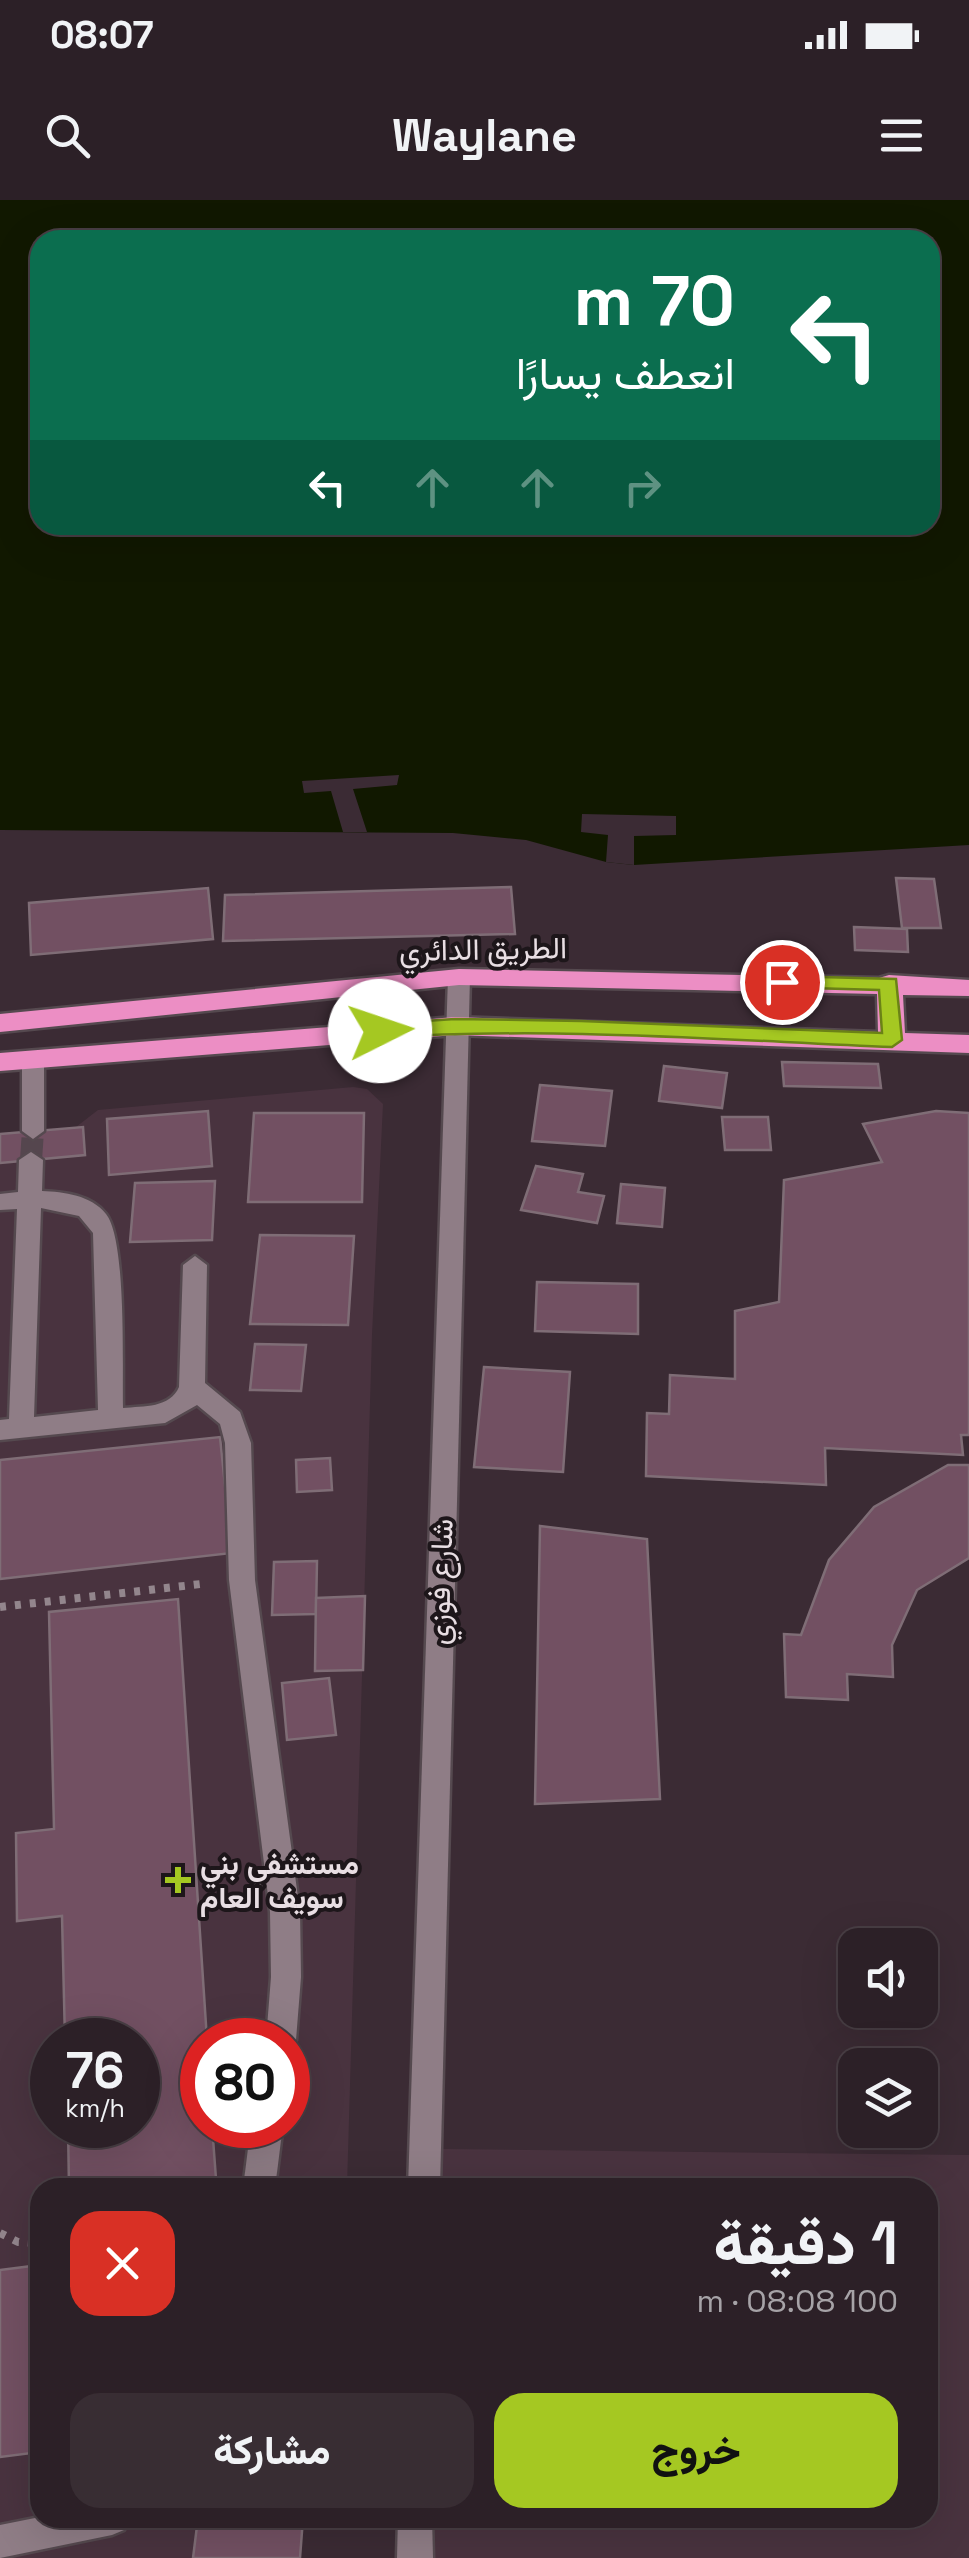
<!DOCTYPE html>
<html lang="ar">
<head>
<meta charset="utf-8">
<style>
	body { margin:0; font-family:"Space Grotesk",Vazirmatn,sans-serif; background:#382d33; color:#f1f3f6; direction:rtl; height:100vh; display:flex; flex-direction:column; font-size:38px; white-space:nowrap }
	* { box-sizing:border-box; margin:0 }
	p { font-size:32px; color:#a6a3a7 }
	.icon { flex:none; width:55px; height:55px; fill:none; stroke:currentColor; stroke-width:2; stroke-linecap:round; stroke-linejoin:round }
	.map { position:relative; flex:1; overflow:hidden; direction:ltr }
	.drawer { position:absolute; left:30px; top:1978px; width:908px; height:350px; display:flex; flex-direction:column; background:#2c2027; border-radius:30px; box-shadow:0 10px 40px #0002,0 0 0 2px #483e44; direction:rtl }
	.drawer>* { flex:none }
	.banner { position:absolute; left:30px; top:30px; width:910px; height:305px; border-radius:30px; box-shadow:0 10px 40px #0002,0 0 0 2px #483e44; direction:rtl; background:#0b6e4f; color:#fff; overflow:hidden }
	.controls { position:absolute; left:838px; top:1728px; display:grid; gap:20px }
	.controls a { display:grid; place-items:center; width:100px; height:100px; border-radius:20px; background:#2c2027; box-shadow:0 10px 40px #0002,0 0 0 2px #483e44; font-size:50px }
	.speed { position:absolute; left:30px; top:1818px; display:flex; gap:20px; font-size:50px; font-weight:700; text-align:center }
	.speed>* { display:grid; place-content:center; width:130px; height:130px; border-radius:50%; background:#2c2027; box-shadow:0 10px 40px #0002,0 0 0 2px #483e44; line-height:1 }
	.speed small { font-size:25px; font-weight:400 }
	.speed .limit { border:15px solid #d22; background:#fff; color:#111 }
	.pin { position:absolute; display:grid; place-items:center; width:85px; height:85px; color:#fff; margin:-42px; border:5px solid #fff; border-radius:50%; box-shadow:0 2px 10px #0007 }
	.me { position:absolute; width:110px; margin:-55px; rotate:86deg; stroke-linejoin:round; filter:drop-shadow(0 0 8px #0008) }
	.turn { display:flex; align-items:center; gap:35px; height:210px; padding:0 40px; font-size:45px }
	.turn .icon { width:130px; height:130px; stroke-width:2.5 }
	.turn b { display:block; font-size:70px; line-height:85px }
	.lanes { display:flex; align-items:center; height:95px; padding:0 40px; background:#0003; justify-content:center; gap:50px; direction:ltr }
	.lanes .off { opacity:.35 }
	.round { display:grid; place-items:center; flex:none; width:105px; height:105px; border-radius:30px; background:#382d33 }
	.overview { display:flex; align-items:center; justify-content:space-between; height:170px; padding:0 40px }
	h1 { font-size:60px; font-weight:800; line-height:75px }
	.button { display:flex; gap:20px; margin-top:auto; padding:20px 40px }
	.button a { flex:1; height:115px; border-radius:30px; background:#a5c822; color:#111; font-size:40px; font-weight:800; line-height:115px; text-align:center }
	.button a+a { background:#382d33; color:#f1f3f6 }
	.status { display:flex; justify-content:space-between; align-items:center; height:70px; padding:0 50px; background:#2c2027; direction:ltr }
	.status svg { height:28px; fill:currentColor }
	header { display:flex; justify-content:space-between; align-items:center; height:130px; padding:0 40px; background:#2c2027; font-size:45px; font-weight:800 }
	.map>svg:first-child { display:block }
	.built { fill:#49333f; fill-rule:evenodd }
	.water { fill:#111800; fill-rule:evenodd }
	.pier { fill:#3b2b34 }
	.building { fill:#725062; stroke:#7f6d76; stroke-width:2.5 }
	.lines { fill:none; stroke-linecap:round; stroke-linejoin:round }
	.minor-tunnel { stroke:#55464e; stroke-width:22; stroke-dasharray:22 11; stroke-linecap:butt }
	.minor-casing { stroke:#55494f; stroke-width:5 }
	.highway-casing { stroke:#55494f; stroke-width:5 }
	.path { stroke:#93868d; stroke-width:8; stroke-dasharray:6 9; stroke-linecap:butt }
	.minor { fill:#8f7d86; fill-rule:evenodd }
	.highway { fill:#ec8ec4; fill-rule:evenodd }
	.route { fill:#a5c822; stroke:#6b8216; stroke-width:2.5 }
	.poi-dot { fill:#a5c822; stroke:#1d161a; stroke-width:4 }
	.labels { text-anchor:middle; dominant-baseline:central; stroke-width:8; stroke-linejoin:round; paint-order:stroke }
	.street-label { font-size:30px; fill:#e8dee3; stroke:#1d161a }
	.poi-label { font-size:30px; font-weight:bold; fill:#e8dee3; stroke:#1d161a; text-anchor:start }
</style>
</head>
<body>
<div class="status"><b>08:07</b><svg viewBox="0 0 49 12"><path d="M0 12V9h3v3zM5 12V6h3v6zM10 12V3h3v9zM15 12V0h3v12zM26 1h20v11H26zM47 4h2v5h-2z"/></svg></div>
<header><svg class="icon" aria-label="menu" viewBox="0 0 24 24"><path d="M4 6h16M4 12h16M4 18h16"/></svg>Waylane<svg class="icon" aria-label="search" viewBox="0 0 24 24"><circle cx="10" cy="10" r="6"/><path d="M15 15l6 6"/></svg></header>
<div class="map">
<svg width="969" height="2358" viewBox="0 0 969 2358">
	<rect width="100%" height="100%" fill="#3b2b34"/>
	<!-- built -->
	<g class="built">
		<path d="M353,887L367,889L383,904L372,1135L347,1987L40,1988V2318H198L193,2358H0V934L76,927L98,910ZM52,1840H138V1925H52ZM202,1840H288V1925H202Z"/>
		<path d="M439,1949L969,1955V2358H423L424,2318H928V1988L437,1987Z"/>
	</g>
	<!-- water -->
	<path class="water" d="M0,0H969V645L634,665L606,662L526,640L453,633L0,630ZM40,40H930V325H40Z"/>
	<!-- pier -->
	<g class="pier">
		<path d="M399,575L397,585L353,589L367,632H343L331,591L304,593L302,581Z"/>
		<path d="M582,614L676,616V635L634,636V665L606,662L608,635L581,632Z"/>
	</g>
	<!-- building -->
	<g class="building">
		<path d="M896,678L934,679L941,728H902Z"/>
		<path d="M511,687L515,734L223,741L225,695Z"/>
		<path d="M208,688L213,739L31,755L29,703Z"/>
		<path d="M854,727L907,729L908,752L855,750Z"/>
		<path d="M782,862L878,864L881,888L784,886Z"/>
		<path d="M664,866L727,873L722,908L659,901Z"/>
		<path d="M540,885L612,891L605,946L532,941Z"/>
		<path d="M208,911L212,966L109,975L107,919Z"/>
		<path d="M936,911L969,913V1235H961L963,1255L825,1248L826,1285L646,1276L647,1213L669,1214L670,1175L735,1179V1111L779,1102L784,980L882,962L863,924Z"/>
		<path d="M254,913H364L362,1002H248Z"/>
		<path d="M722,917H768L771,950H725Z"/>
		<path d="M83,927L85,955L0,963V934Z"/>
		<path d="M536,966L583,974L578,992L604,996L597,1023L521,1010Z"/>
		<path d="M215,981L212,1040L130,1042L135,983Z"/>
		<path d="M621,984L665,988L662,1027L617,1023Z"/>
		<path d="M260,1035L354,1036L348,1125L250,1124Z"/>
		<path d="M537,1082L638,1084V1134L535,1131Z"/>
		<path d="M255,1144L306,1145L301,1191L250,1190Z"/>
		<path d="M484,1167L570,1172L563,1272L474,1267Z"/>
		<path d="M220,1237L232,1353L0,1379V1260Z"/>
		<path d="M330,1258L332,1290L297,1292L296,1260Z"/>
		<path d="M948,1265H969V1358L917,1390L892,1445L893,1477L847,1474L848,1500L786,1497L784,1434L801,1435L829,1360L874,1307Z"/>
		<path d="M540,1326L647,1339L660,1599L535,1604Z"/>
		<path d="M317,1361L316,1414L272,1415L274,1362Z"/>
		<path d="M365,1396L363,1470L315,1471L316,1398Z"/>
		<path d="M178,1399L207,1840H202V1925H212L216,1979L148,1988H69L68,1925H138V1840H65L62,1716L17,1721L16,1633L54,1629L49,1412Z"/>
		<path d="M329,1478L336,1535L287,1540L282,1483Z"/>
		<path d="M40,2065V2252L0,2257V2070Z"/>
		<path d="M198,2318H303L300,2358H193Z"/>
	</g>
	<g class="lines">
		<!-- minor-tunnel -->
		<path class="minor-tunnel" d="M31,960L33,931"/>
		<defs>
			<g id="minor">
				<path d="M459,770L470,777L440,1988H408L448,777Z"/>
				<path d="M33,852L44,859V931L33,939L22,931V859Z"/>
				<path d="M31,952L43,960L42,991C64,992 91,995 106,1014C127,1040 122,1168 123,1208C144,1206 170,1208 179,1187L183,1065L195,1056L207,1065L205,1183L240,1212L251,1243L255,1380L300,1712L301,1777L296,1840L288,1852V1840H266L271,1777L270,1712L229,1380L225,1243L220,1224L197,1205L165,1223L0,1240V1220L9,1219L17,1009L0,1010V994L18,992L19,960ZM41,1008L79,1016L93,1033L98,1210L34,1217Z"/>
				<path d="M251,1925H283L275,1988H243Z"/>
				<path d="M40,2317V2318H129L124,2330L112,2335L0,2358V2325Z"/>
				<path d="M398,2318H432L433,2358H397Z"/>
			</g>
			<path id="highway" d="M459,769L879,778L889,775L969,780V796L903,795L905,833L969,835V853L455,835L0,871V853L455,817L878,832L877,794L459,785L0,832V814Z"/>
		</defs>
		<!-- minor casing -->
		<use href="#minor" class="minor-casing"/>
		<!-- highway casing -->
		<use href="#highway" class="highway-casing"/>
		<!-- path -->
		<g class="path">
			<path d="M0,1407L201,1384"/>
			<path d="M0,2033L18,2042L40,2043"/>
		</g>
		<!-- minor -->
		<use href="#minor" class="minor"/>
		<!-- highway -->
		<use href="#highway" class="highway"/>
	</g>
	<!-- route -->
	<path class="route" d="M782,776L896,779L902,840L892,847C722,840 550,826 380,838L370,831L380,824L455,819L581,821L882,833L879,790L775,787L772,782Z"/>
	<!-- markers -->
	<path class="poi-dot" d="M173 1665h10v10h10v10h-10v10h-10v-10h-10v-10h10z"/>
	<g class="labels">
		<!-- street labels -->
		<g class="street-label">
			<text transform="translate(483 749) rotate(-1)">الطريق الدائري</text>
			<text transform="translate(440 1382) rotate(-88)">شارع فوزي</text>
		</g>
		<!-- poi labels -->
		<g class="poi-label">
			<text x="200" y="1663">مستشفي بني<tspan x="200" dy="34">سويف العام</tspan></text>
		</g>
	</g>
</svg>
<div class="controls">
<a><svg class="icon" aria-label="sound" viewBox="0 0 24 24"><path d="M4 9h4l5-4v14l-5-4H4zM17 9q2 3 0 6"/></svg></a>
<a><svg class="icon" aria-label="layers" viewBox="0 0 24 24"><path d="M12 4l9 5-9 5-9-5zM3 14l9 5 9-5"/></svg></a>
</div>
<div class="speed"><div>76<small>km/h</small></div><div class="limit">80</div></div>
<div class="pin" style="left:782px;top:782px;background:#d93025"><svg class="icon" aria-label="arrive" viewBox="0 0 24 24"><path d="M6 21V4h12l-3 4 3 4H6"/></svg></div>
<svg class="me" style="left:380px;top:831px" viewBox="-20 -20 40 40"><circle r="19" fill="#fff"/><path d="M0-13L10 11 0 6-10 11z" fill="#a5c822"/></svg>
<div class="banner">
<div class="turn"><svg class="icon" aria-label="left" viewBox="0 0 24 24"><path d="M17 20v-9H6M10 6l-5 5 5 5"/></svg><div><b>70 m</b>انعطف يسارًا</div></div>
<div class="lanes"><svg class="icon" aria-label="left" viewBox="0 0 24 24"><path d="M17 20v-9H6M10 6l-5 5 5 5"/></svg><svg class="icon off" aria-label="ahead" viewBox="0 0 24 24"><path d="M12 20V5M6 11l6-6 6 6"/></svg><svg class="icon off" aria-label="ahead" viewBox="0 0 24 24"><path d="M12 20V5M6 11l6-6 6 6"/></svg><svg class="icon off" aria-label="right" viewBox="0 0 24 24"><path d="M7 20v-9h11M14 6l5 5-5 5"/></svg></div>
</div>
<section class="drawer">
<div class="overview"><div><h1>1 دقيقة</h1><p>100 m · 08:08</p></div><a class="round" style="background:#d93025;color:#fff"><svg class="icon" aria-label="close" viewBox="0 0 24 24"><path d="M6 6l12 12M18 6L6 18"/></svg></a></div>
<div class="button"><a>خروج</a><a>مشاركة</a></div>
</section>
</div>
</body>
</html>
